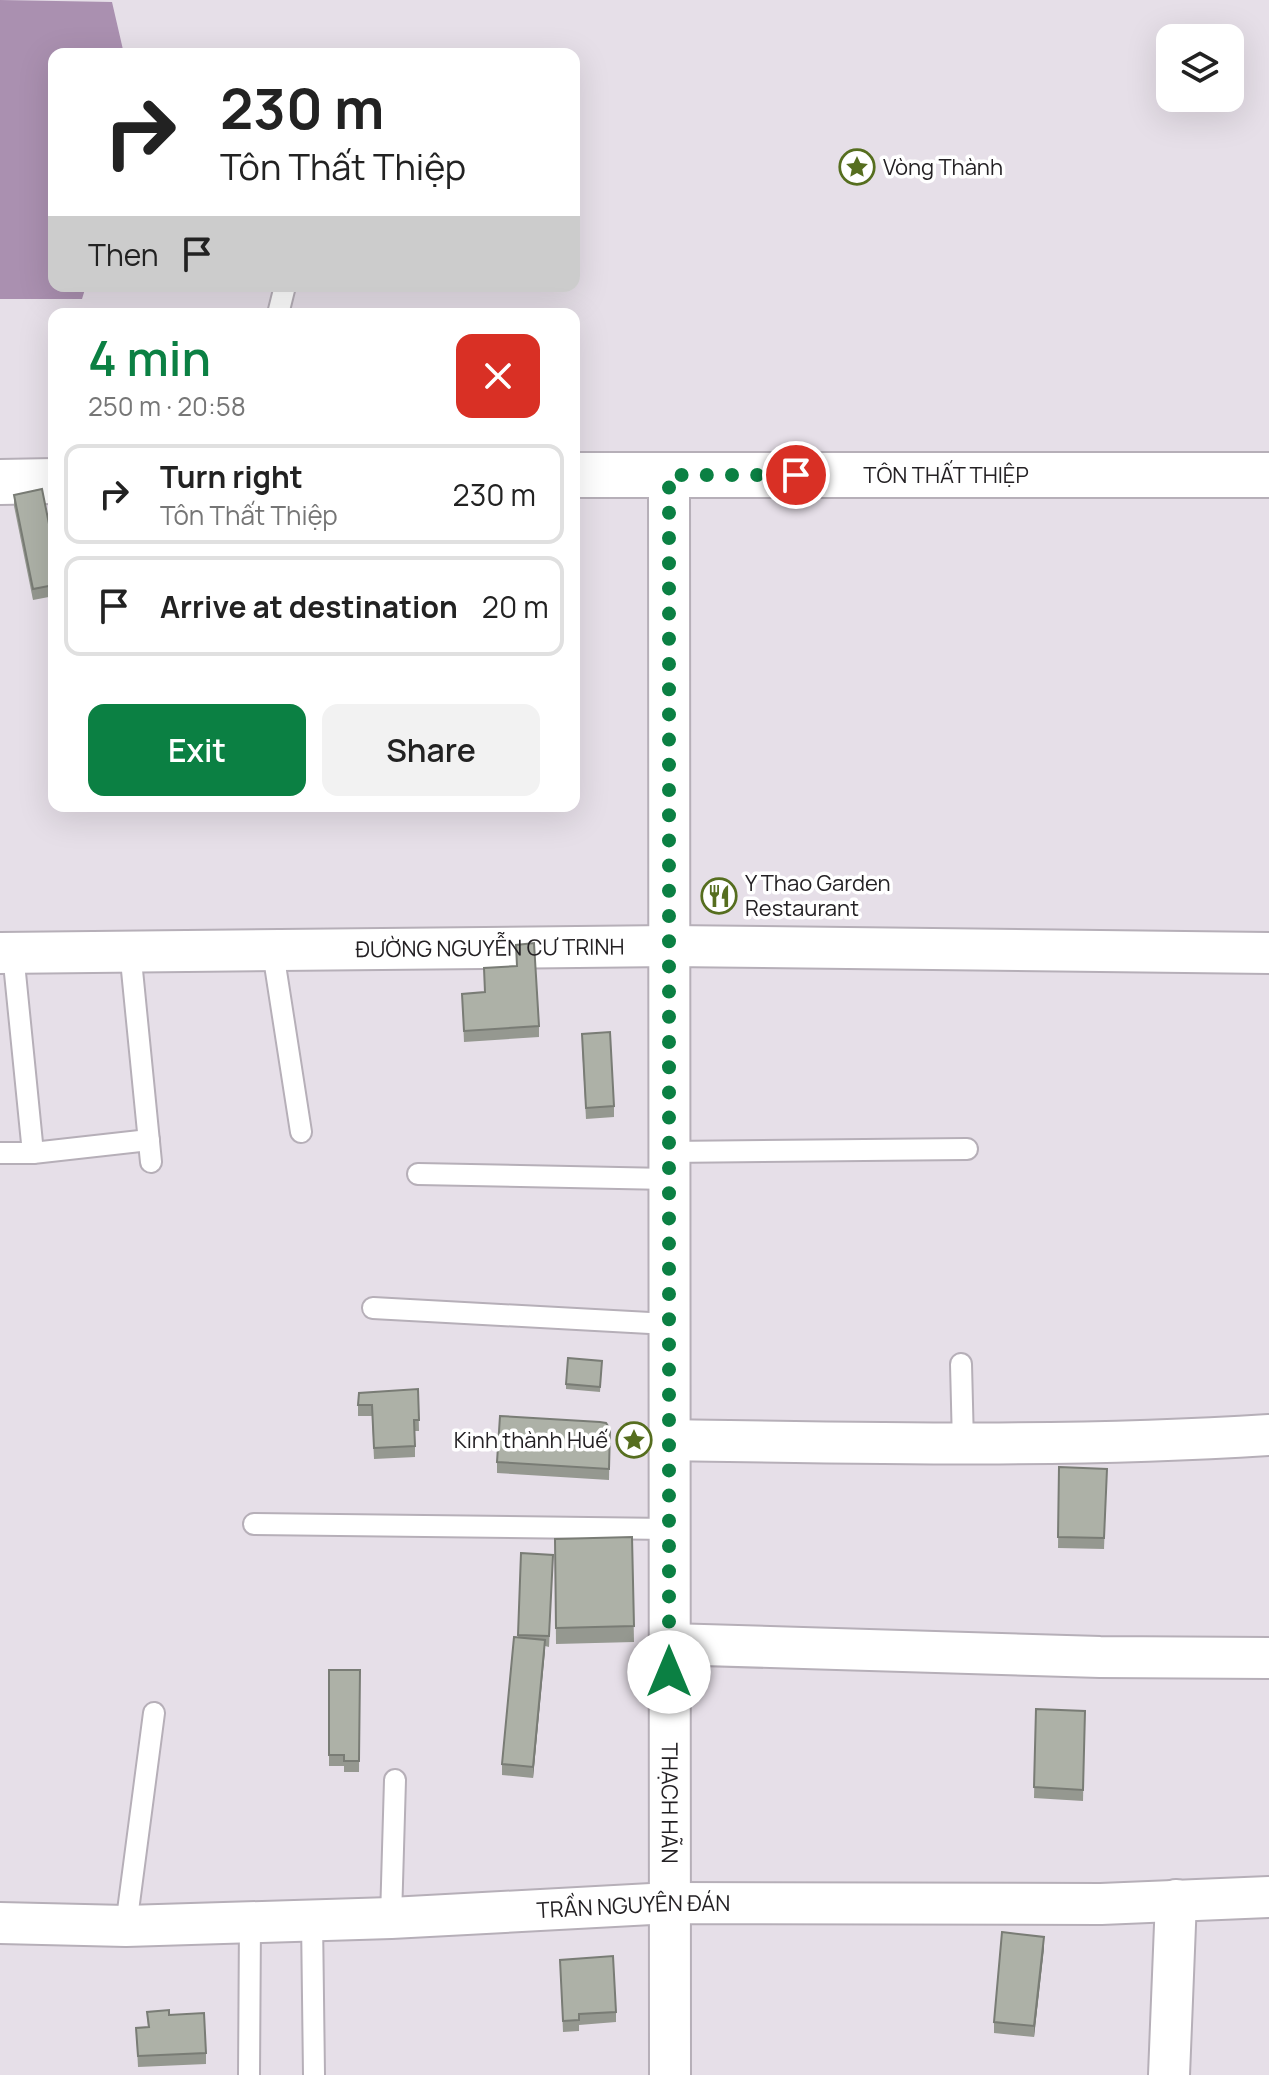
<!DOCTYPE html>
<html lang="en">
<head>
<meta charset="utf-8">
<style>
	body { margin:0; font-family:Manrope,sans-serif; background:#f2f2f2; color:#222; height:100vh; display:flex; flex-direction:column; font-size:30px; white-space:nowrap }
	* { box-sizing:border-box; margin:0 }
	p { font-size:26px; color:#767676 }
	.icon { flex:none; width:44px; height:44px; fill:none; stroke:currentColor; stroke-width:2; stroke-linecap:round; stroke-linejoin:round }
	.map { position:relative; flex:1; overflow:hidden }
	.sheet { position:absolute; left:48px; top:308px; width:532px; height:504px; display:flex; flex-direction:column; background:#fff; border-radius:16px; box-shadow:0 8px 32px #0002 }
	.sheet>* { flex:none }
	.guide { position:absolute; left:48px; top:48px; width:532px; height:244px; border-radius:16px; box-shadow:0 8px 32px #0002; background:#fff; color:#222; overflow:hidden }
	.buttons { position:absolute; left:1156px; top:24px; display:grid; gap:16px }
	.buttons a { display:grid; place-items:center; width:88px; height:88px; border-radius:16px; background:#fff; box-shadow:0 8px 32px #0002; font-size:40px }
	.pin { position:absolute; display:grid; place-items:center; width:68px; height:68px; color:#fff; margin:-34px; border:4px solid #fff; border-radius:50%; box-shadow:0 2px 8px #0007 }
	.me { position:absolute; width:88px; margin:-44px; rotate:0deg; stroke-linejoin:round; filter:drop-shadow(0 0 6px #0008) }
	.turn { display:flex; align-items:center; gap:28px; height:168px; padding:0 40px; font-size:36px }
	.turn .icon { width:104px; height:104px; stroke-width:2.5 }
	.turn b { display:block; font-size:56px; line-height:68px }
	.then { display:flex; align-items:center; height:76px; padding:0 40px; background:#0003; gap:16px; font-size:30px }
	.round { display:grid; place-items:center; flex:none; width:84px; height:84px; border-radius:16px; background:#f2f2f2 }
	.head { display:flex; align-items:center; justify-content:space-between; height:136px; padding:0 40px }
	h1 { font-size:48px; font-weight:600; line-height:60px; color:#0b8043 }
	.cta { display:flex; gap:16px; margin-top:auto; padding:16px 40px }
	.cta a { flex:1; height:92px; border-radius:16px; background:#0b8043; color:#fff; font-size:32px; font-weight:600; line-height:92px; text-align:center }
	.cta a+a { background:#f2f2f2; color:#222 }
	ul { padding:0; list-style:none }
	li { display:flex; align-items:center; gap:24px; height:100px; margin:0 16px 12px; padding:0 24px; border:4px solid #e0e0e0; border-radius:16px }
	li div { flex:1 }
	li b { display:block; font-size:30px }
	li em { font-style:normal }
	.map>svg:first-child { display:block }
	.water { fill:#aa90b0 }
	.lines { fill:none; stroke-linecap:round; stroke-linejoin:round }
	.service-casing { stroke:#b6afb8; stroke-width:24 }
	.minor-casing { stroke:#b6afb8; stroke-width:44 }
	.tertiary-casing { stroke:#b6afb8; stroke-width:48 }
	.service { stroke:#fff; stroke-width:20 }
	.minor { stroke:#fff; stroke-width:40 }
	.tertiary { stroke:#fff; stroke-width:44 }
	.wall { fill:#959890 }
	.shaded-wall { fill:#797c75 }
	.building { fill:#adb1a7; stroke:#797c75; stroke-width:2 }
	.route { stroke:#0b8043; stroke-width:14; stroke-dasharray:0 25.2 }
	.labels { text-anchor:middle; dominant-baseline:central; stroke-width:7; stroke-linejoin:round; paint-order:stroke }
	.poi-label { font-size:22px; fill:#242124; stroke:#fff; text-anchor:start }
	.street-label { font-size:22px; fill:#242124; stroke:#fff }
</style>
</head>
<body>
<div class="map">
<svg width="1269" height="2075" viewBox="0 0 1269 2075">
	<rect width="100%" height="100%" fill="#e6dfe8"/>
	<!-- water -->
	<path class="water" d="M0,0L112,2L124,54H54V286H86L82,299H0Z"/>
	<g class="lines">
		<defs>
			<g id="service">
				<path d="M278,314L285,286"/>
				<path d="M130,950L151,1162"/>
				<path d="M273,952L301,1132"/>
				<path d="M13,953L33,1153"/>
				<path d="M668,1152L967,1149"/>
				<path d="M0,1153H33L149,1140"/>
				<path d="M418,1174L668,1179"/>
				<path d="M373,1308L668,1324"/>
				<path d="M961,1364L963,1444"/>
				<path d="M254,1524L669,1529"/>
				<path d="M391,1918L395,1780"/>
				<path d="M312,1919L314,2075"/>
				<path d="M126,1926L154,1713"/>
				<path d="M249,2075L250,1921"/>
			</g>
			<g id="minor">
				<path id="s1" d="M669,475L670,2075"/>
				<path id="s2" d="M0,953L670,946L1269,953"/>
				<path d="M669,1440C869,1443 1069,1448 1269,1435"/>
				<path d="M669,1644L1100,1657L1269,1658"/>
				<path id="s3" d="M0,1923L126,1926L391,1918L670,1903L1101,1904L1269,1897"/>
				<path d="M1169,2075L1176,1900"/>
			</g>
			<g id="tertiary">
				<path id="s4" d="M574,475H1269"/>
				<path d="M0,482L54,481"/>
			</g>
		</defs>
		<!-- service casing -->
		<use href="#service" class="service-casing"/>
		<!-- minor casing -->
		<use href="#minor" class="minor-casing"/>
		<!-- tertiary casing -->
		<use href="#tertiary" class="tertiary-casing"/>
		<!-- service -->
		<use href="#service" class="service"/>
		<!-- minor -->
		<use href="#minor" class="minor"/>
		<!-- tertiary -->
		<use href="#tertiary" class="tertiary"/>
	</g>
	<!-- wall -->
	<g class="wall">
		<path d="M14,495L54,549V596L33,600L14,506Z"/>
		<path d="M516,945L539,1026V1037L464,1042L462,994L485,992L516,966Z"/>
		<path d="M582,1045L614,1106V1117L586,1119Z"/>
		<path d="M602,1361L600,1392L566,1389V1384Z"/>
		<path d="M418,1389L419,1431H415V1457L374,1459L372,1416H358V1405Z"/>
		<path d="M610,1429L609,1480L497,1473V1462Z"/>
		<path d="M1059,1467L1107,1469L1104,1549L1058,1548Z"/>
		<path d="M632,1537L634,1642L556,1644L555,1539Z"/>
		<path d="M521,1553L553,1555L549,1647L545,1646L533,1778L502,1775V1764L518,1638Z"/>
		<path d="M329,1670H360L359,1772H344V1766H329Z"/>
		<path d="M1036,1709L1085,1711L1083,1801L1034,1798Z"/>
		<path d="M1044,1948L1034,2037L994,2033V2022Z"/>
		<path d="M560,1960L616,2012V2022L579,2025V2031L563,2032Z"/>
		<path d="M147,2012L169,2015L206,2053V2064L138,2067L136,2028L148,2027Z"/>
	</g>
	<!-- shaded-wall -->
	<g class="shaded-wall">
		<path d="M545,1640V1651L533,1778V1767Z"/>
		<path d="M1044,1937V1948L1034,2037V2026Z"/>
	</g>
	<!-- building -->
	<g class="building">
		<path d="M42,489L54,549V585L33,589L14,495Z"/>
		<path d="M534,943L539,1026L464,1031L462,994L485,992L484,968L517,966L516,945Z"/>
		<path d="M610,1032L614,1106L586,1108L582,1034Z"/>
		<path d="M568,1358L602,1361L600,1387L566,1384Z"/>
		<path d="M418,1389L419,1420H414L415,1446L374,1448L372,1405H358L359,1393Z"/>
		<path d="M500,1416L600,1422L606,1423L610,1429L609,1469L497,1462Z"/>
		<path d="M1059,1467L1107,1469L1104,1538L1058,1537Z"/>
		<path d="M632,1537L634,1626L556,1628L555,1539Z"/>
		<path d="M521,1553L553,1555L549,1636L518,1635Z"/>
		<path d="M514,1637L545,1640L533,1767L502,1764Z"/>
		<path d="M329,1670H360L359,1761H344V1755H329Z"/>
		<path d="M1036,1709L1085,1711L1083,1790L1034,1787Z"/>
		<path d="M1002,1932L1044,1937L1034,2026L994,2022Z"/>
		<path d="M613,1956L616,2012L579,2014V2020L563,2021L560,1960Z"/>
		<path d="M169,2010V2015L204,2013L206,2053L138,2056L136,2028L149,2027L147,2012Z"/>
	</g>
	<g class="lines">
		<!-- route -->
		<path class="route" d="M669,1672V475H796"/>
	</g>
	<!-- icons -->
	<defs>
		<symbol id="sight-ring" viewBox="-11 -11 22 22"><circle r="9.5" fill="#fff" stroke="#566e1f" stroke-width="1.5"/><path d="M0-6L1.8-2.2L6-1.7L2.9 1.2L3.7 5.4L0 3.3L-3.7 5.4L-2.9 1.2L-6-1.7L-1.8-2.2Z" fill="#566e1f"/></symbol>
		<symbol id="restaurant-ring" viewBox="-11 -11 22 22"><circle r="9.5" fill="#fff" stroke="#566e1f" stroke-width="1.5"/><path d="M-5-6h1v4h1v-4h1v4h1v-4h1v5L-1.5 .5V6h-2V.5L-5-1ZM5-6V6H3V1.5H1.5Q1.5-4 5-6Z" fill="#566e1f"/></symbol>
	</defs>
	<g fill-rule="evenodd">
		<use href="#sight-ring" x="837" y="147" width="40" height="40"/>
		<use href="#restaurant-ring" x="699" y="876" width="40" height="40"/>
		<use href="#sight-ring" x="614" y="1420" width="40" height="40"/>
	</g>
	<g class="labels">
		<!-- poi labels -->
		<g class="poi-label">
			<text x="883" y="167">Vòng Thành</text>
			<text x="745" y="883">Y Thao Garden<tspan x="745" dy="25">Restaurant</tspan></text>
			<text x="608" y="1440" text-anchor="end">Kinh thành Huế</text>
		</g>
		<!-- street labels -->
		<g class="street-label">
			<text stroke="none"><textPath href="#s4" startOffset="372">TÔN THẤT THIỆP</textPath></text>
			<text stroke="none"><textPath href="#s2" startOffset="490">ĐƯỜNG NGUYỄN CƯ TRINH</textPath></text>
			<text stroke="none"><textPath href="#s1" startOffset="1328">THẠCH HÃN</textPath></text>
			<text stroke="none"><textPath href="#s3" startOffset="634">TRẦN NGUYÊN ĐÁN</textPath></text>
		</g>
	</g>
</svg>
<div class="buttons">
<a><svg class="icon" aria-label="layers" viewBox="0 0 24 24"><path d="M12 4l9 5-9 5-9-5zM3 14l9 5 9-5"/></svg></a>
</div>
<div class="pin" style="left:796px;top:475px;background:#d93025"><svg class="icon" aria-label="arrive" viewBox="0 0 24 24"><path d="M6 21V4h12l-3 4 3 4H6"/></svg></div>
<svg class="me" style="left:669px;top:1672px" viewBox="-20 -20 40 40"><circle r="19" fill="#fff"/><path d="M0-13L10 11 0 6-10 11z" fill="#0b8043"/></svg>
<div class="guide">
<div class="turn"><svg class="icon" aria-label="right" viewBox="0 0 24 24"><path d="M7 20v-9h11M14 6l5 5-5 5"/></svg><div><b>230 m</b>Tôn Thất Thiệp</div></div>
<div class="then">Then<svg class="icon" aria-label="arrive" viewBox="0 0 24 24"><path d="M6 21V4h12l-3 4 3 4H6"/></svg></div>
</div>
<section class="sheet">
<div class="head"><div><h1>4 min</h1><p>250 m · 20:58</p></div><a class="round" style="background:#d93025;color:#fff"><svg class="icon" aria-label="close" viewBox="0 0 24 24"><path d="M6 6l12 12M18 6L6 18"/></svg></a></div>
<ul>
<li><svg class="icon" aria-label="right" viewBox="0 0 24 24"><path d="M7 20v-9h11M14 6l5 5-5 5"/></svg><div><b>Turn right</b><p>Tôn Thất Thiệp</p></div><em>230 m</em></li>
<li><svg class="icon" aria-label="arrive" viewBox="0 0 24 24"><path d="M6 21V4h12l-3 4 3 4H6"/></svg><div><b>Arrive at destination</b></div><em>20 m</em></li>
</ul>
<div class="cta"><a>Exit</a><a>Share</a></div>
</section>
</div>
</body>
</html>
